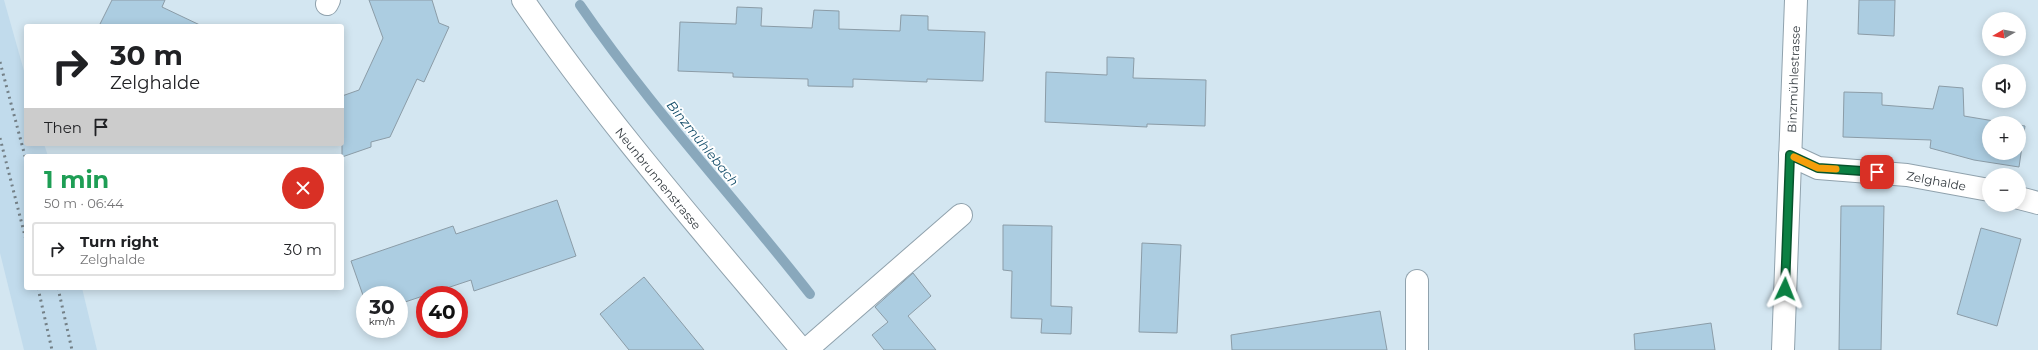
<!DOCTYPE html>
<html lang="en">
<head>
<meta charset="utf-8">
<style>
	body { margin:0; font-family:Montserrat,sans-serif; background:#f2f2f2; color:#202124; height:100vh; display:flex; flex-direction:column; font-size:15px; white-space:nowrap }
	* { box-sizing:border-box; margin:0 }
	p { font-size:13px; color:#757577 }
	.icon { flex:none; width:22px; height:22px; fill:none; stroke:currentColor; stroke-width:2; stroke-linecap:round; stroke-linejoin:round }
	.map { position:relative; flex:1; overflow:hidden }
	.side { position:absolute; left:24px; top:154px; width:320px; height:136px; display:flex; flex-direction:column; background:#fff; border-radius:4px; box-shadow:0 2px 10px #0003 }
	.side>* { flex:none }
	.guide { position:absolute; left:24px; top:24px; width:320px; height:122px; border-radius:4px; box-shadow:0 2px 10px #0003; background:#fff; color:#202124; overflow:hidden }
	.needle { width:26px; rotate:261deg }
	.controls { position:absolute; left:1982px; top:12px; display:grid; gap:8px }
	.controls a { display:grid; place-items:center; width:44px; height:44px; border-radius:50%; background:#fff; box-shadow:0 2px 10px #0003; font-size:20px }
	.speed { position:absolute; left:356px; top:286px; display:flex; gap:8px; font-size:20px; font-weight:700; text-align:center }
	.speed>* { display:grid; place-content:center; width:52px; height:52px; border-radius:50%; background:#fff; box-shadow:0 2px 10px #0003; line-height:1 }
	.speed small { font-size:10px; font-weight:400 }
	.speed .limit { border:6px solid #d22; background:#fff; color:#111 }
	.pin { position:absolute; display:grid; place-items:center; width:34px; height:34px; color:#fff; margin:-17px; border-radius:8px; box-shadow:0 2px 6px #0006 }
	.me { position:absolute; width:44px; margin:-22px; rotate:2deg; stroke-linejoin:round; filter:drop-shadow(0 0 3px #0008) }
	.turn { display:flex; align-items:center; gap:14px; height:84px; padding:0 20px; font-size:18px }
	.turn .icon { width:52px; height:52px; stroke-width:2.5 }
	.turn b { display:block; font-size:28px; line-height:34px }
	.then { display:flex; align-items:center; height:38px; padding:0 20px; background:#0003; gap:8px; font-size:15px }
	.round { display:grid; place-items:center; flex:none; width:42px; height:42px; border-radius:21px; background:#f2f2f2 }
	.headline { display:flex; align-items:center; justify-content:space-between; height:68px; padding:0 20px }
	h1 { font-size:24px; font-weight:700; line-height:30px; color:#1e9e55 }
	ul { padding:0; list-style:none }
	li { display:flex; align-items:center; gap:12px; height:54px; margin:0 8px 6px; padding:0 12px; border:2px solid #e0e0e0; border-radius:4px }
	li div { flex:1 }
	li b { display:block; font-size:15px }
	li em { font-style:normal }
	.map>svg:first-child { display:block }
	.built { fill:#c1dbec }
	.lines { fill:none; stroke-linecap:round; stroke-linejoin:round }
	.stream { stroke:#89a8bc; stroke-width:10 }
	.building { fill:#accde1; stroke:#8b9ca7 }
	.minor-casing { stroke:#90a2ad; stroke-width:24 }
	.minor { stroke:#fff; stroke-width:22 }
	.rail { stroke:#748087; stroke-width:3; stroke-dasharray:2 4; stroke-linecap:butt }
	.route-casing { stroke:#07532c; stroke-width:10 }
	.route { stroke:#0b8043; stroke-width:7 }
	.slow { stroke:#f59e0b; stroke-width:7 }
	.labels { text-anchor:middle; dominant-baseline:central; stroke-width:4; stroke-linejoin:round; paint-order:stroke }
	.street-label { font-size:12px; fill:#343b40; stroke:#fff }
	.water-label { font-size:13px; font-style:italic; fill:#134d6a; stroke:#fff }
</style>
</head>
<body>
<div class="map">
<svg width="2038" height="350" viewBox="0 0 2038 350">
	<rect width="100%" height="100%" fill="#d3e6f1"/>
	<!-- built -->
	<path class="built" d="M0,0H4L26,78V144H44L48,156H26V288H82L97,350H24L0,253Z"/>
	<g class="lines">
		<!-- stream -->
		<path class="stream" d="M580,5C650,107 734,197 810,294"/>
	</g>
	<!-- building -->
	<g class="building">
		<path d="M112,0H165L162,7L202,26H99Z"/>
		<path d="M369,0H432L439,23L449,27L424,82L417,79L390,137L371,142V147L342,157V96L359,90L383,38Z"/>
		<path d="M1859,0H1895L1894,36L1858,34Z"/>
		<path d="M737,7L762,8L761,26L812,28L814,10L839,11V29L900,31L901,15L928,16V30L985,32L983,81L927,79V82L853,79V87L808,86V79L733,77V73L678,71L680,22L736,24Z"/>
		<path d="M1107,57L1134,58L1133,78L1206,80L1205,126L1147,124V127L1045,122L1046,72L1107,75Z"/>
		<path d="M1939,86L1963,88L1964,116L2006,123H1989V153H2019V125L2025,126L2019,167L1974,160L1930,148L1931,140L1843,137L1844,92L1882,93V105L1933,109Z"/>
		<path d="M557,200L576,256L474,291L471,280L399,304V295H365V301L351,261L453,226L456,234Z"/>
		<path d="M1841,206H1884L1881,350H1839Z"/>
		<path d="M1003,225L1052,226L1051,306L1072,307L1071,334L1041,333L1042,319L1011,318L1012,271L1003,270Z"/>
		<path d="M1981,228L2021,239L1997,326L1957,314Z"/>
		<path d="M1142,243L1181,245L1177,333L1139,332Z"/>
		<path d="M913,273L931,296L908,316L936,350H884L872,335L888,322L875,307Z"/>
		<path d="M644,277L704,350H629L600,314Z"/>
		<path d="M1380,311L1387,350H1232L1231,335Z"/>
		<path d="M1711,323L1715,350H1635L1634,334Z"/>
	</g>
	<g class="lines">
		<defs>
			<g id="minor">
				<path id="s1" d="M523,0C607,123 707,236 802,350"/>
				<path d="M327,4L329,0"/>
				<path id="s2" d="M1790,155L1818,168L1907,175L1989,190"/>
				<path d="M2019,198L2038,203"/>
				<path d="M1417,281V350"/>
				<path d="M806,350L961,215"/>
				<path id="s3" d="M1783,350L1796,0"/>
			</g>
		</defs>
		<!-- minor casing -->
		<use href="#minor" class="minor-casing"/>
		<!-- minor -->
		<use href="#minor" class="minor"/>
		<!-- rail -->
		<g class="rail">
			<path d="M0,62L26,160"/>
			<path d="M0,138L26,240"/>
			<path d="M38,288L52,350"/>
			<path d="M58,288L72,350"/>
		</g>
	</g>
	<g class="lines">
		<defs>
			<path id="route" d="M1785,289L1790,155L1818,168L1877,172"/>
		</defs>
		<!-- route casing -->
		<use href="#route" class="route-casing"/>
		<!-- route -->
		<use href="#route" class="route"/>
		<!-- slow -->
		<path class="slow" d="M1794,157L1818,168L1836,169"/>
	</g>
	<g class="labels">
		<!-- street labels -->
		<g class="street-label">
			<text stroke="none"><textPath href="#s3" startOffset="271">Binzmühlestrasse</textPath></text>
			<text stroke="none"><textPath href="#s1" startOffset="224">Neunbrunnenstrasse</textPath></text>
			<text stroke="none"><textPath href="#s2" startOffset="150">Zelghalde</textPath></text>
		</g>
		<!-- water labels -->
		<g class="water-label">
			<text transform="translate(703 143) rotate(51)">Binzmühlebach</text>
		</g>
	</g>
</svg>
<div class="controls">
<a><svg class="needle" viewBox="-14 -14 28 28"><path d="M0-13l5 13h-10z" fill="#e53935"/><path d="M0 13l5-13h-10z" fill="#757577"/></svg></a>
<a><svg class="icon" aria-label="sound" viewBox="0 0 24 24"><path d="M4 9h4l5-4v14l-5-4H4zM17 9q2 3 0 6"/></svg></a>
<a>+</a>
<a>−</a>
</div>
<div class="speed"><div>30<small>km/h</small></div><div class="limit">40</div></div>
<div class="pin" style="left:1877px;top:172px;background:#d93025"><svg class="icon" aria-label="arrive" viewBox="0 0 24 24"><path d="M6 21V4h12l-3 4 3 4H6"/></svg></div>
<svg class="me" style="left:1785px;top:289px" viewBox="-20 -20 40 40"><path d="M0-17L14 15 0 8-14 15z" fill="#0b8043" stroke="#fff" stroke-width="4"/></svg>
<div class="guide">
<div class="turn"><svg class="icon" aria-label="right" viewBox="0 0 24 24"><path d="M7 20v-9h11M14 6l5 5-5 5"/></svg><div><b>30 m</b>Zelghalde</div></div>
<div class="then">Then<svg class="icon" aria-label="arrive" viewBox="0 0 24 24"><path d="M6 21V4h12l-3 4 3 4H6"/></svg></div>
</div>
<section class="side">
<div class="headline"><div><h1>1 min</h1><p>50 m · 06:44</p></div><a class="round" style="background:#d93025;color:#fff"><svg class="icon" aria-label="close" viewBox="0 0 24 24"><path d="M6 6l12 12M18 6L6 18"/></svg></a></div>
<ul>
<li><svg class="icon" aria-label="right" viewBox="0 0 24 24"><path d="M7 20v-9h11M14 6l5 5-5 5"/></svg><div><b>Turn right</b><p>Zelghalde</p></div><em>30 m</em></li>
</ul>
</section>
</div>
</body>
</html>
